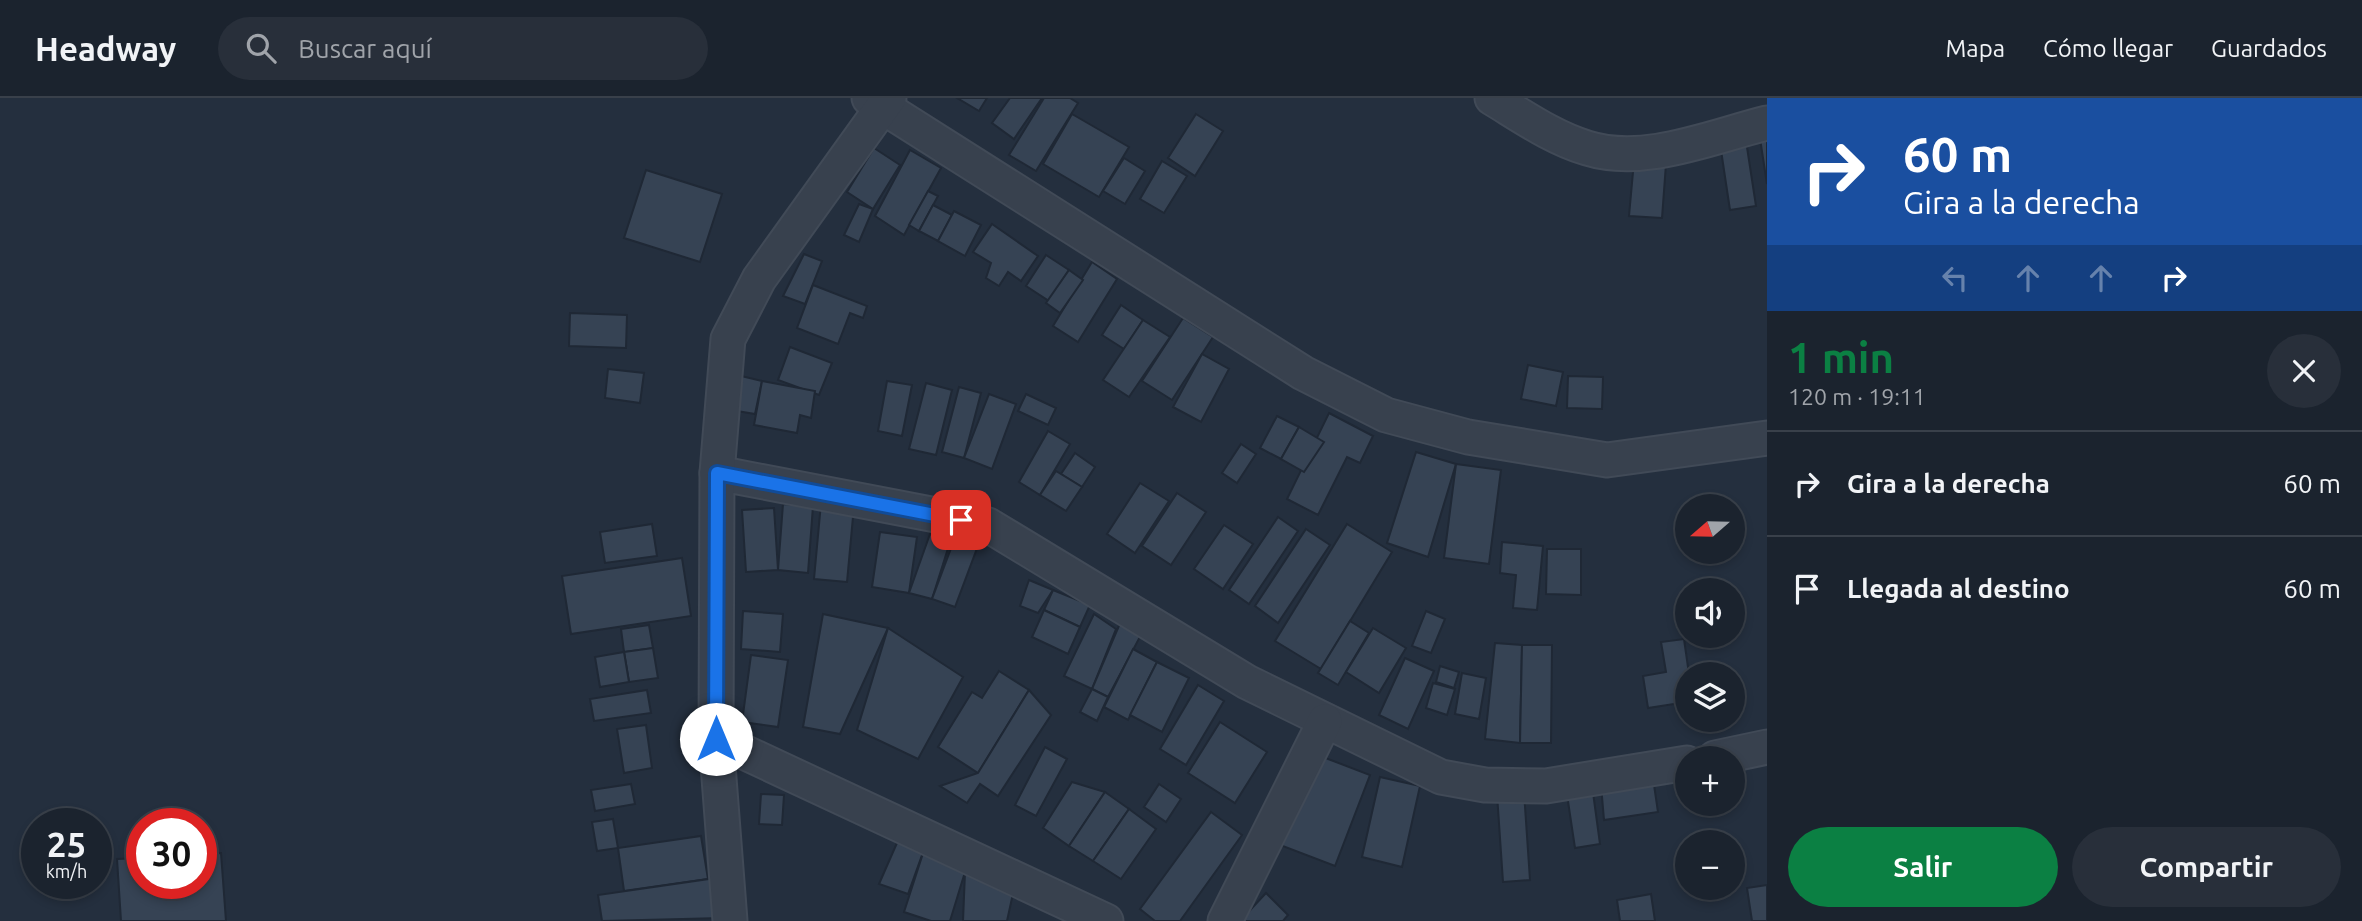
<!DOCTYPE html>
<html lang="es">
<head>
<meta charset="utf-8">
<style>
	body { margin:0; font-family:Ubuntu,sans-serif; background:#282f3a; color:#f1f3f6; height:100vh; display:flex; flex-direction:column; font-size:26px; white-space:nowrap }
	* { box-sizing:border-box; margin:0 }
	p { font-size:23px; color:#a0a4aa }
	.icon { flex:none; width:38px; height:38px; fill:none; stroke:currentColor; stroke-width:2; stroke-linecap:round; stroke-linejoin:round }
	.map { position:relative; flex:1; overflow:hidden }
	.details { display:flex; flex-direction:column; background:#1b232e; width:595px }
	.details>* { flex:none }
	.top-card { background:#1a4fa0; color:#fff; overflow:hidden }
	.needle { width:46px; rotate:250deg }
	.fabs { position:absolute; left:1675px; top:396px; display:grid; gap:14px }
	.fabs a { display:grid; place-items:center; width:70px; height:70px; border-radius:50%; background:#1b232e; box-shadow:0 4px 10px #0003,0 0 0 2px #39404a; font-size:35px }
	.speed { position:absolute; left:21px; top:710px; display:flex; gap:14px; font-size:35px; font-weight:700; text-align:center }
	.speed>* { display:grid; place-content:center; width:91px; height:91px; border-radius:50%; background:#1b232e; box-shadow:0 4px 10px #0003,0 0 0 2px #39404a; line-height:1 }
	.speed small { font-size:18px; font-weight:400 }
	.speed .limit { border:10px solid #d22; background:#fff; color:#111 }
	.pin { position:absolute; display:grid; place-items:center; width:60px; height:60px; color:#fff; margin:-30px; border-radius:14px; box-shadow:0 4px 10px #0006 }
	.me { position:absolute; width:77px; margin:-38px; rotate:0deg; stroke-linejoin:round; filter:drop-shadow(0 0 5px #0008) }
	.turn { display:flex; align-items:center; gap:24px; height:147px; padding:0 21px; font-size:32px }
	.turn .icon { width:91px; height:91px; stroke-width:2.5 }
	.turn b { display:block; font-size:49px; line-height:60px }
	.lanes { display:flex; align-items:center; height:66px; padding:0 21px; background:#0003; justify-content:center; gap:35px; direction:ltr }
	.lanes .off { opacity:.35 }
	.round { display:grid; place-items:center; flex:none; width:74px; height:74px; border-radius:37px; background:#282f3a }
	.summary { display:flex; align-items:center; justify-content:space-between; height:119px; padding:0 21px }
	h1 { font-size:42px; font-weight:600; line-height:52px; color:#0b8043 }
	.button { display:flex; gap:14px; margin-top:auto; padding:14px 21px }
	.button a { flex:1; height:80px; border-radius:42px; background:#0b8043; color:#fff; font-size:28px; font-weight:600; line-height:80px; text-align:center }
	.button a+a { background:#282f3a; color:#f1f3f6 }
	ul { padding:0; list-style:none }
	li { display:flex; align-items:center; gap:21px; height:105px; padding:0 21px; border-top:2px solid #39404a }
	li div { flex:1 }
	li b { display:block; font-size:26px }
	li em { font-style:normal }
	header { display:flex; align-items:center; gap:42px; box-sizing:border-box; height:98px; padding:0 35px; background:#1b232e; border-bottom:2px solid #39404a }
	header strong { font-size:33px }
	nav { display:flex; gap:38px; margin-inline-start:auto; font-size:24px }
	.search { width:490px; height:63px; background:#282f3a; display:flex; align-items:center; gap:18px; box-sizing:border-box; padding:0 24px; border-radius:38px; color:#a0a4aa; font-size:26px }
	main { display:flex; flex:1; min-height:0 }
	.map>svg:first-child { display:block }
	.building { fill:#364354; stroke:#1f2835; stroke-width:2 }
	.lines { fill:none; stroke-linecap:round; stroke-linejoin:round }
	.street-casing { stroke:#414a57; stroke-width:37 }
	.street { stroke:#38414e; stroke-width:33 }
	.route-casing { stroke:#114b97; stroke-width:18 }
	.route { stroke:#1a73e8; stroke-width:12 }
</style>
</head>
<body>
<header>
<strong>Headway</strong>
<div class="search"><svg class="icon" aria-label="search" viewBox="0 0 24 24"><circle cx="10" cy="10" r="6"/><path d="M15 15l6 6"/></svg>Buscar aquí</div>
<nav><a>Mapa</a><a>Cómo llegar</a><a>Guardados</a></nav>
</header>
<main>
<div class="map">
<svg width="1767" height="823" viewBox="0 0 1767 823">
	<rect width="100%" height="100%" fill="#242f3e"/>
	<!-- building -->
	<g class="building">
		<path d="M957,0H987L979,13Z"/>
		<path d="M1010,0H1042L1014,41L992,25Z"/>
		<path d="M1044,0H1070L1078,5L1036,73L1009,57Z"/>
		<path d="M1072,16L1129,49L1099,99L1043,66Z"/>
		<path d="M1196,16L1223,33L1195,78L1168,60Z"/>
		<path d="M1767,33V86L1759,34Z"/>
		<path d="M1745,36L1756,108L1730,112L1719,39Z"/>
		<path d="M874,50L900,67L873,111L847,94Z"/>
		<path d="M910,52L941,70L904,137L875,118Z"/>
		<path d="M1124,60L1145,73L1125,106L1103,93Z"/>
		<path d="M1162,63L1187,78L1164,115L1140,101Z"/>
		<path d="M1634,63L1666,66L1662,120L1629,118Z"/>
		<path d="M646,72L722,96L700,164L624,140Z"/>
		<path d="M928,93L938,98L919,133L909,127Z"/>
		<path d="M859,106L873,111L859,144L844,137Z"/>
		<path d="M933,107L952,117L938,143L919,133Z"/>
		<path d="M954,113L981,127L965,158L938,143Z"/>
		<path d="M992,126L1038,158L1021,183L1008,174L999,188L986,180L991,165L973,154Z"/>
		<path d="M804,156L822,163L805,206L783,198Z"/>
		<path d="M1046,157L1069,172L1049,203L1026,188Z"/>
		<path d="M1092,164L1117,181L1078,244L1053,228Z"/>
		<path d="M1069,172L1083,182L1060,215L1046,205Z"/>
		<path d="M813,187L867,208L863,220L850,215L838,246L797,230Z"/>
		<path d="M1121,207L1143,222L1124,251L1102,237Z"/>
		<path d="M570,215L627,217L626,250L569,248Z"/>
		<path d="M1183,220L1213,239L1172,302L1142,283Z"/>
		<path d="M1143,222L1170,239L1129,299L1103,282Z"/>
		<path d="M790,249L832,265L819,297L778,282Z"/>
		<path d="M1202,256L1229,271L1201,324L1173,309Z"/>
		<path d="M1528,267L1563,274L1556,308L1521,301Z"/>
		<path d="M608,271L644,275L640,305L605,300Z"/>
		<path d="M737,277L762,283L755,316L731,312Z"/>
		<path d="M1568,278L1603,279L1602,311L1567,310Z"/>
		<path d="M762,283L815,293L811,320L800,317L797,335L754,327Z"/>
		<path d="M887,283L912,287L902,338L878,333Z"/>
		<path d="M926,285L952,292L936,357L909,351Z"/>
		<path d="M959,289L981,295L964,360L942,354Z"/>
		<path d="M989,296L1016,306L992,371L964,360Z"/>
		<path d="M1026,296L1056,310L1048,327L1018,313Z"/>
		<path d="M1329,315L1373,338L1360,365L1347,359L1318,417L1287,401Z"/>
		<path d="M1277,318L1299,329L1281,361L1260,350Z"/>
		<path d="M1299,329L1324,344L1304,374L1281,361Z"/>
		<path d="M1048,333L1070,346L1040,397L1019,384Z"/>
		<path d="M1241,346L1256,356L1237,385L1222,375Z"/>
		<path d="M1416,354L1456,366L1428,459L1387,445Z"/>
		<path d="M1075,355L1095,369L1082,389L1061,376Z"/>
		<path d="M1456,366L1501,372L1489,466L1444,460Z"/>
		<path d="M1056,373L1082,389L1066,413L1040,397Z"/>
		<path d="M1140,385L1169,403L1135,455L1107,436Z"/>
		<path d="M1177,395L1206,414L1171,467L1142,448Z"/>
		<path d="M821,405L854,408L847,484L814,481Z"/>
		<path d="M783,406L813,408L808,475L778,472Z"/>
		<path d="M774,410L778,472L746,474L742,412Z"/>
		<path d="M1278,419L1298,433L1249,506L1229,492Z"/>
		<path d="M652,426L657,458L605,465L600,434Z"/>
		<path d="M1347,426L1392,454L1321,571L1275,543Z"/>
		<path d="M1224,427L1253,446L1223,491L1194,471Z"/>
		<path d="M1306,431L1330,447L1278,525L1255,508Z"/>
		<path d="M880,434L917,439L909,495L872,489Z"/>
		<path d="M930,436L950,444L932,501L909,495Z"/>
		<path d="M956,437L979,445L955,509L932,501Z"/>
		<path d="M1502,444L1543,448L1537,512L1513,510L1516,477L1500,475Z"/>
		<path d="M1547,451H1581V497L1546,496Z"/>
		<path d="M682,460L691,518L571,536L562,478Z"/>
		<path d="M1029,482L1053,492L1038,515L1020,508Z"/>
		<path d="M1053,492L1090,507L1080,529L1044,512Z"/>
		<path d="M1044,512L1080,529L1068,556L1032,539Z"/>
		<path d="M743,513L783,516L780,554L741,551Z"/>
		<path d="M1426,513L1445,521L1431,555L1412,548Z"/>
		<path d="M823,516L888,530L840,636L803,629Z"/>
		<path d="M1094,516L1116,531L1092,591L1064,578Z"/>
		<path d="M1121,523L1142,535L1108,599L1092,591Z"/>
		<path d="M1350,523L1369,535L1338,587L1318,575Z"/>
		<path d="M649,527L653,550L624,554L621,531Z"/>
		<path d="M888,530L963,579L918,661L857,632Z"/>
		<path d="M1373,530L1406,550L1379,595L1346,574Z"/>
		<path d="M1684,541L1689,576L1687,604L1648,610L1643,578L1666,574L1661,544Z"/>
		<path d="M1495,545L1522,547L1520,645L1485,641Z"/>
		<path d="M1522,547H1552L1551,645H1520Z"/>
		<path d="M653,550L658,580L629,584L624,554Z"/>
		<path d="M1133,551L1157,564L1128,622L1104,609Z"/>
		<path d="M624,554L629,584L600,589L595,559Z"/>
		<path d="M751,557L788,562L778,629L742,624Z"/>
		<path d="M1405,560L1434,573L1408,631L1379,617Z"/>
		<path d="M1157,564L1189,580L1162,634L1130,617Z"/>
		<path d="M1440,568L1459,574L1454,590L1436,584Z"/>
		<path d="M999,573L1029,592L978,675L938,649L972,594L982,600Z"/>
		<path d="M1462,575L1486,580L1479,621L1455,616Z"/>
		<path d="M1433,585L1455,591L1447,617L1426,610Z"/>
		<path d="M1198,587L1224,603L1186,667L1160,651Z"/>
		<path d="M1092,591L1108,599L1097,623L1080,614Z"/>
		<path d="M647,592L651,615L594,623L590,601Z"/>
		<path d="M1029,592L1051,617L998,698L980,686L967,705L940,688L978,675Z"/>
		<path d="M1220,624L1267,654L1235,705L1188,675Z"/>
		<path d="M646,627L652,670L624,675L617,631Z"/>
		<path d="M1045,649L1067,661L1036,718L1015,707Z"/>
		<path d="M1315,656L1370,677L1335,768L1280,747Z"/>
		<path d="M1380,679L1420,688L1402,769L1362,759Z"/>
		<path d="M1653,680L1658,714L1604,722L1601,687Z"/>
		<path d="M1072,684L1105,694L1069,748L1043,730Z"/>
		<path d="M631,686L635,706L595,713L591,692Z"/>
		<path d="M1159,686L1181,701L1166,724L1144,709Z"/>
		<path d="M1592,687L1600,746L1575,750L1566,690Z"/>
		<path d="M1105,694L1129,711L1093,763L1069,748Z"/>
		<path d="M1524,694L1530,782L1503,784L1497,696Z"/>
		<path d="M761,696L784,697L782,727L759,726Z"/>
		<path d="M1129,711L1156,731L1121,781L1093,763Z"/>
		<path d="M1211,714L1242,737L1180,823H1155L1140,811Z"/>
		<path d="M613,721L618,750L597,753L592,724Z"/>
		<path d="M701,738L708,781L624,793L618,750Z"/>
		<path d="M900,738L926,746L908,796L879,786Z"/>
		<path d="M926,746L965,774L950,823H931L904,814Z"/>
		<path d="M221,755L226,823H121L117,761L142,760V786H201V756Z"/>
		<path d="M965,774L1014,791L1007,823H963Z"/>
		<path d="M716,780L723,820L602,823L598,797Z"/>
		<path d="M1767,787V823H1752L1747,790Z"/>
		<path d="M1266,795L1288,817L1283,823H1240Z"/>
		<path d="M1651,796L1655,823H1620L1617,802Z"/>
	</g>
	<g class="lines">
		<defs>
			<g id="street">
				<path d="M869,0L1303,275L1386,317L1468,339L1607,362L1767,340"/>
				<path d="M1492,0C1522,18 1553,40 1587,50C1644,68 1711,39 1767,25"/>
				<path d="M717,375L988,427L1247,584L1441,679L1485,687L1546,688L1687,665"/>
				<path d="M716,641L1106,823"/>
				<path d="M1715,660L1767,649"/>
				<path d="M730,823L716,641L717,375L728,241L759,181L889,0"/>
				<path d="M1225,823L1325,623"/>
			</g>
		</defs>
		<!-- street casing -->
		<use href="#street" class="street-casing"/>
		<!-- street -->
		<use href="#street" class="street"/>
	</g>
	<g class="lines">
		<defs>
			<path id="route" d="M716,641L717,375L961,422"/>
		</defs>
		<!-- route casing -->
		<use href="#route" class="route-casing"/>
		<!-- route -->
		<use href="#route" class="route"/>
	</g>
</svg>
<div class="fabs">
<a><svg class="needle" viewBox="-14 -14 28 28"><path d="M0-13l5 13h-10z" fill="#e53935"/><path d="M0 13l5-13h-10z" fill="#a0a4aa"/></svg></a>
<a><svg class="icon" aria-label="sound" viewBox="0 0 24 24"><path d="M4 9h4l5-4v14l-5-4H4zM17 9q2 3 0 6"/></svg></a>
<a><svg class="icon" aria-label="layers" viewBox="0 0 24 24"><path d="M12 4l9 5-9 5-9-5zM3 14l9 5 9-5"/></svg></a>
<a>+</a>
<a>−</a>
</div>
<div class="speed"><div>25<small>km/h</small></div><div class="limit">30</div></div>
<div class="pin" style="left:961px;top:422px;background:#d93025"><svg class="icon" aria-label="arrive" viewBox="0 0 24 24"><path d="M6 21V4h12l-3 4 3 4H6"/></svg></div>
<svg class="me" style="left:716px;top:641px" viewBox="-20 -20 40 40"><circle r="19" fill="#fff"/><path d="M0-13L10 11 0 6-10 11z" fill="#1a73e8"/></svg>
</div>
<section class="details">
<div class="top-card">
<div class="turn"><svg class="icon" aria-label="right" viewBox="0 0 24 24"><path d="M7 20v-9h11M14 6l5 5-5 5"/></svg><div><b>60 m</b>Gira a la derecha</div></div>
<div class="lanes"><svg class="icon off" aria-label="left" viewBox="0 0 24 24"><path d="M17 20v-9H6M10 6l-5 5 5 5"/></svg><svg class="icon off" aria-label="ahead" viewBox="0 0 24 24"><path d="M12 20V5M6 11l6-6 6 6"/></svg><svg class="icon off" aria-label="ahead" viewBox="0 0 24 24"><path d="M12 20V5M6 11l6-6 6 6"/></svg><svg class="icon" aria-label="right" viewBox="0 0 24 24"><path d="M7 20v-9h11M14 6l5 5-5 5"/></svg></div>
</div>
<div class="summary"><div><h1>1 min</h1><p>120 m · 19:11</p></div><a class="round"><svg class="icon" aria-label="close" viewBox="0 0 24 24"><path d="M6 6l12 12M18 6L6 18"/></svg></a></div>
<ul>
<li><svg class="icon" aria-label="right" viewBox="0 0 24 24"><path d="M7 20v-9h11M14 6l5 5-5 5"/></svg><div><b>Gira a la derecha</b></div><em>60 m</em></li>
<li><svg class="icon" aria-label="arrive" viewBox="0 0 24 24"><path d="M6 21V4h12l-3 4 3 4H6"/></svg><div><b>Llegada al destino</b></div><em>60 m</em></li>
</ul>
<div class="button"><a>Salir</a><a>Compartir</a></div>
</section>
</main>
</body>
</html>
